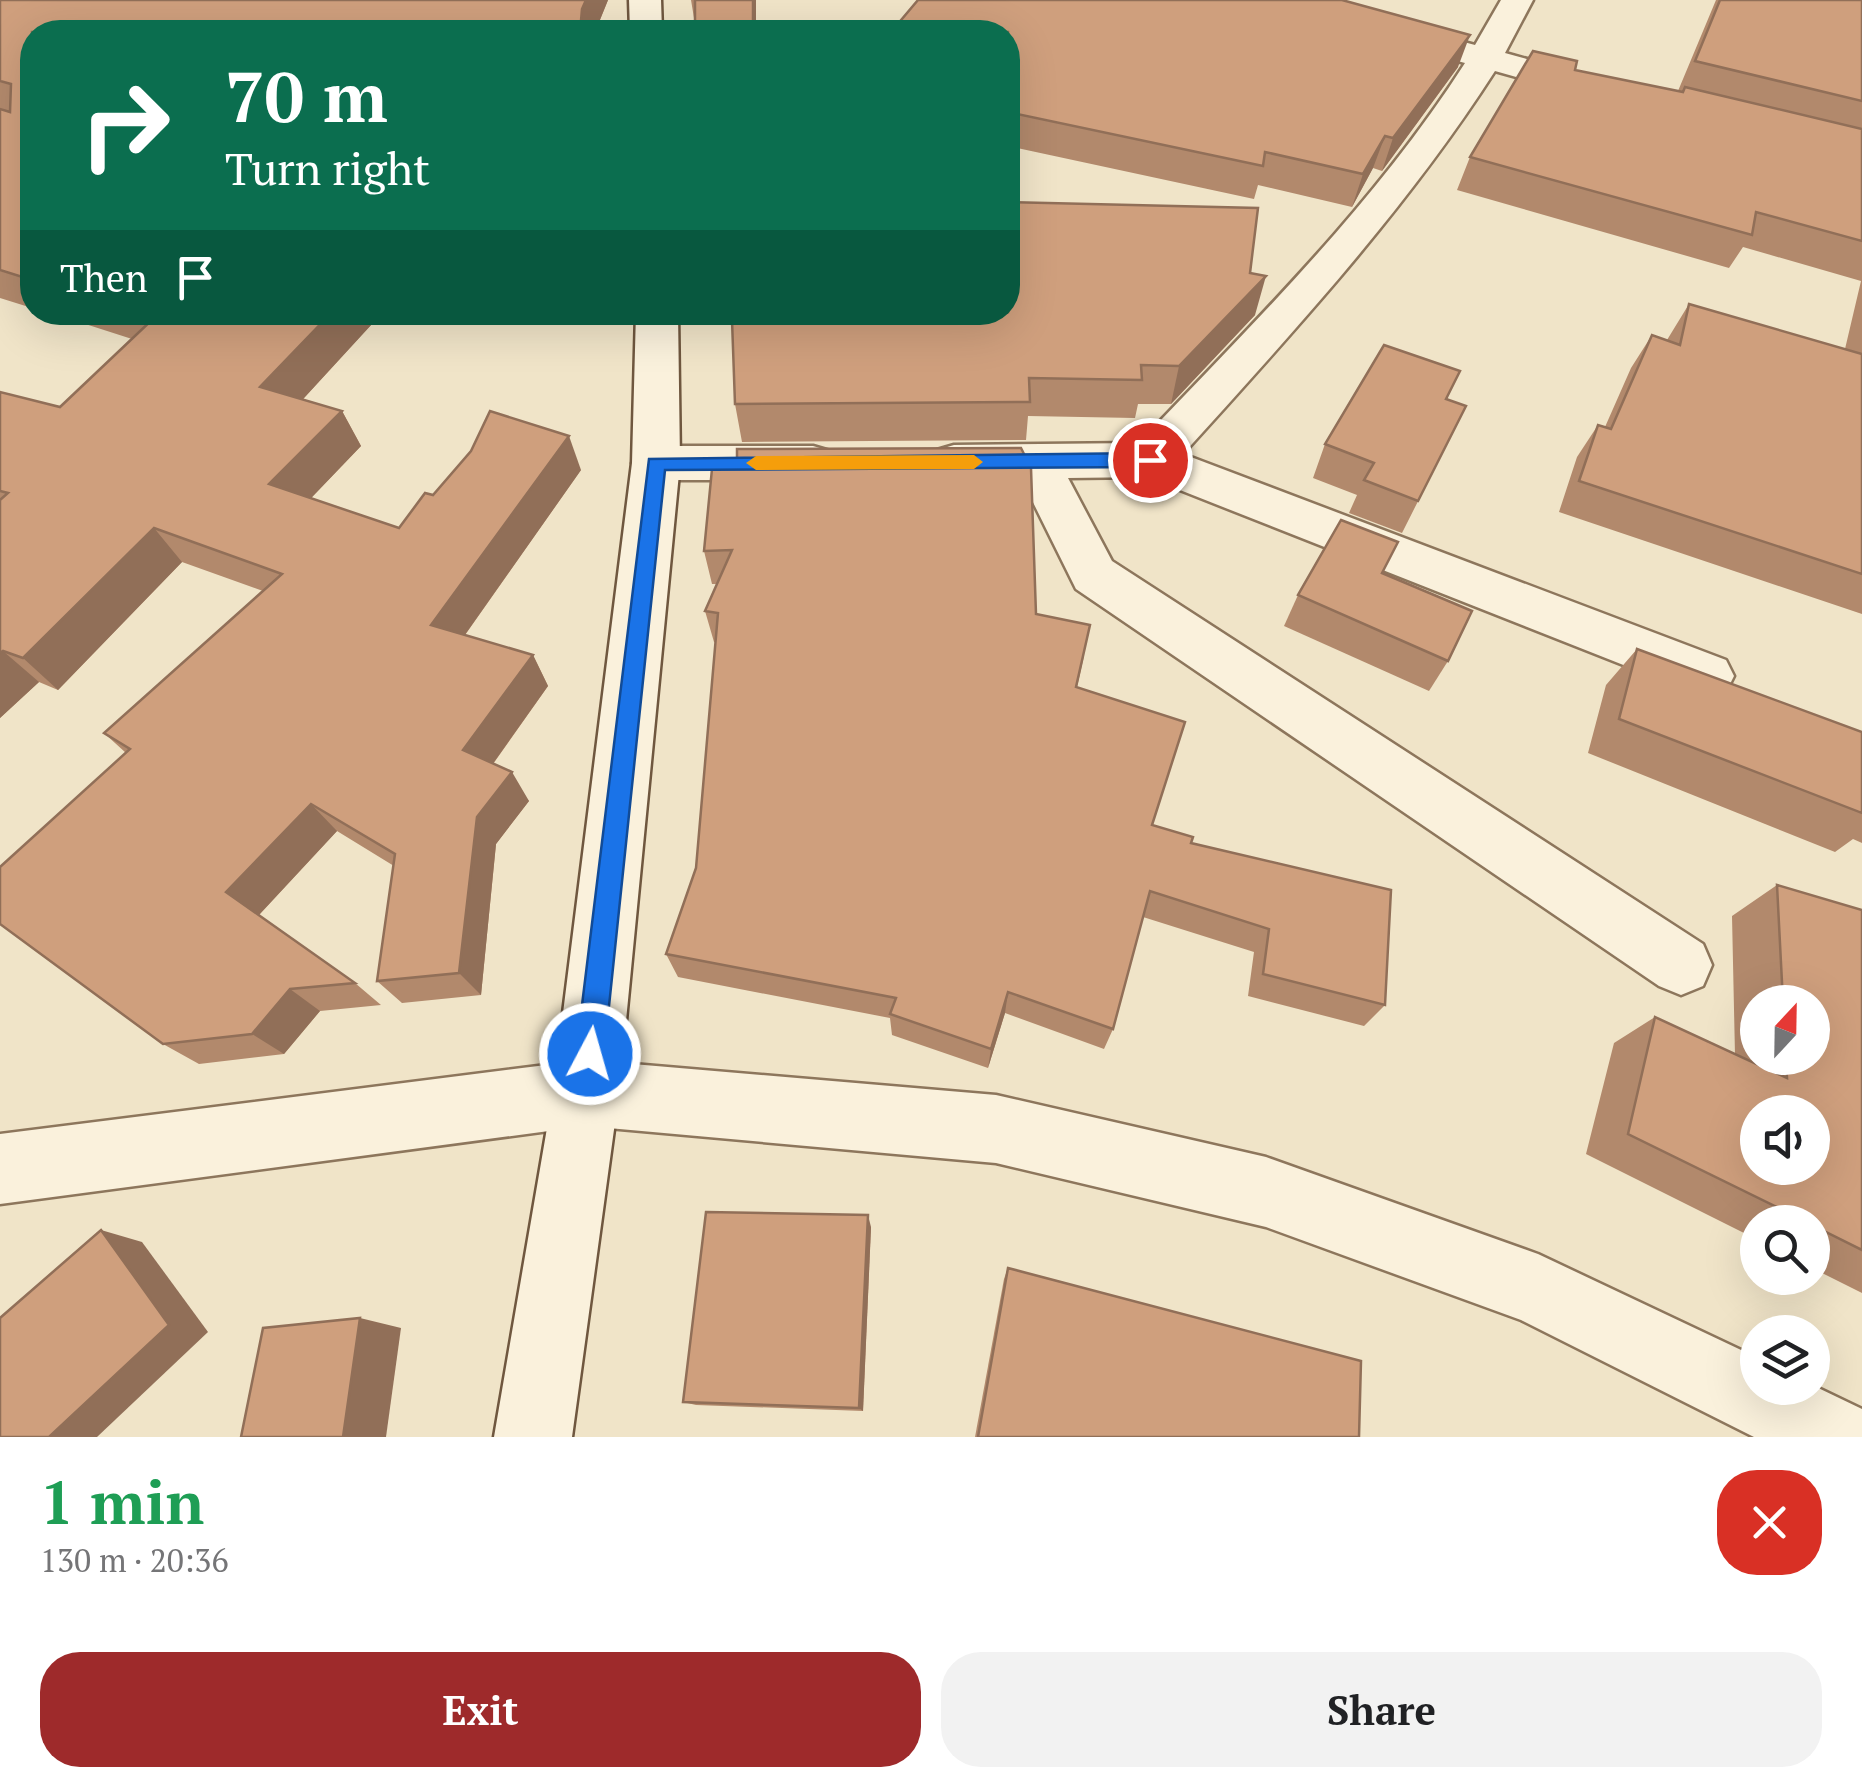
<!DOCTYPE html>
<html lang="en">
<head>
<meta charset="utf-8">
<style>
	body { margin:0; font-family:"PT Serif",serif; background:#f2f2f2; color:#202124; height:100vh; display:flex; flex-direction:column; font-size:38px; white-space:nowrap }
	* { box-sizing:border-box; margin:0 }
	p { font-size:32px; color:#757577 }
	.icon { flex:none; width:55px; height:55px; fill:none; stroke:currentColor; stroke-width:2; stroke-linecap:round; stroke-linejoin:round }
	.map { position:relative; height:1437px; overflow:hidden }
	.side { display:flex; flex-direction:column; background:#fff; flex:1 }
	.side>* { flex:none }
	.banner { position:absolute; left:20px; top:20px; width:1000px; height:305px; border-radius:40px; box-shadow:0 10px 40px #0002; background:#0b6e4f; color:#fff; overflow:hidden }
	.needle { width:65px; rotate:22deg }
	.buttons { position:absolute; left:1740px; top:985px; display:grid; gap:20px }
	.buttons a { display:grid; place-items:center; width:90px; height:90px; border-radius:50%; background:#fff; box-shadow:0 10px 40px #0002; font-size:50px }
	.pin { position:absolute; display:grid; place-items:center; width:85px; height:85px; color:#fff; margin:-42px; border:5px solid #fff; border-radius:50%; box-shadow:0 2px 10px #0007 }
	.me { position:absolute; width:110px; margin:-55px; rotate:6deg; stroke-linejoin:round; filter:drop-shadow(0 0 8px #0008) }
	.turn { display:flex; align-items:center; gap:35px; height:210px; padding:0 40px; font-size:45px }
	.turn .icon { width:130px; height:130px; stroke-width:2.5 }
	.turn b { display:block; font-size:70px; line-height:85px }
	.then { display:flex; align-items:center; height:95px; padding:0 40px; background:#0003; gap:20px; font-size:38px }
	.round { display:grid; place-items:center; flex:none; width:105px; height:105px; border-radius:40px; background:#f2f2f2 }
	.overview { display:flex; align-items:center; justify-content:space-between; height:170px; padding:0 40px }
	h1 { font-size:60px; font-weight:700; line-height:75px; color:#1e9e55 }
	.cta { display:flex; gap:20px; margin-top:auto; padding:20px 40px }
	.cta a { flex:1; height:115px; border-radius:40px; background:#9e2a2b; color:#fff; font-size:40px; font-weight:700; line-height:115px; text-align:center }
	.cta a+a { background:#f2f2f2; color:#202124 }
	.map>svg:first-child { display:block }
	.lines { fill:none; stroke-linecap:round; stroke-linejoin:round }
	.street-casing { stroke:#8d765c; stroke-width:5 }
	.secondary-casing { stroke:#6f573f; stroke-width:5 }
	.street { fill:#faf1dc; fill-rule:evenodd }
	.secondary { fill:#faf1dc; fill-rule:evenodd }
	.wall { fill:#b2896c; fill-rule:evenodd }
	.shaded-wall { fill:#916f58 }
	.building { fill:#cf9f7d; stroke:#916f58; stroke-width:2.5; fill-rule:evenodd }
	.route { fill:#1a73e8; stroke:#114b97; stroke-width:2.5 }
	.slow { fill:#f59e0b }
</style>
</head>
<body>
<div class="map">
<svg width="1862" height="1437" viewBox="0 0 1862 1437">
	<rect width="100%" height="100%" fill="#f0e4c8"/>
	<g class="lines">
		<defs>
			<g id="street">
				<path d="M1253,0H1306L1475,45L1501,0H1533L1505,53L1604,80L1610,87L1604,94L1592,98L1495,71C1405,211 1294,331 1183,454L1726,660L1734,676L1726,692L1707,698L1147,477L1068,478L1112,561L1703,944L1712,965L1703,986L1681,995L1659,986L1076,589L1021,478L954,479L937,474L930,462L937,450L954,445L1139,443C1254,322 1374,205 1465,63L1257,7Z"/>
				<path d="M656,446H813L830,451L837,463L830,475L813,480H656L639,475L632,463L639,451Z"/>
				<path d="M586,1060L996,1095L1266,1157L1538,1254L1758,1358V1388L1812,1385L1862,1409V1437H1754L1521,1320L1266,1227L996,1163L586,1126L0,1204V1134Z"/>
			</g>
			<g id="secondary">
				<path d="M629,0H661L662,32H630Z"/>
				<path d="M636,312H678L680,463L619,1093L572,1437H494L553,1093L632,463Z"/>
			</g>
		</defs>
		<!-- street casing -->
		<use href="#street" class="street-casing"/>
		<!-- secondary casing -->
		<use href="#secondary" class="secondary-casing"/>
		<!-- street -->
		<use href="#street" class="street"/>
		<!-- secondary -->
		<use href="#secondary" class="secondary"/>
	</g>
	<!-- wall -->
	<g class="wall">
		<path d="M0,0H608L595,32H32V308L0,298Z"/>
		<path d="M691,0H756V32H695V17L694,18Z"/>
		<path d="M1716,0H1862V614L1559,512L1577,457L1598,425L1605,427L1631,368L1652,335L1667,340L1689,304L1845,349L1861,281L1743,247L1729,268L1457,190L1470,157L1575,70L1678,91Z"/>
		<path d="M1008,32L1458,67L1382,171L1373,168L1352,207L1258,185L1254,199L1008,146Z"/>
		<path d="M1250,273L1255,315L1171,404H1138L1135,418L1028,416L1026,440L742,442L735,404L772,317Z"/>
		<path d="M48,312H383L303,399L342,411L361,446L311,498L399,528L433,495L581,470L465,635L533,655L548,686L493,764L529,801L496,844L481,995L402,1003L377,981L394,866L337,831L259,915L355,983L381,1005L320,1011L284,1054L199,1064L163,1044L126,753L104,733L263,591L182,562L58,690L39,682L0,718V392L60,407L132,339Z"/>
		<path d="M1446,399L1466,406L1402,533L1349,513L1357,495L1313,478L1325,444Z"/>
		<path d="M712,469L1036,614L1084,656L1077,687L1152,825L1191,843L1385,1005L1364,1026L1248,996L1254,952L1143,917L1113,1029L1104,1049L1005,1013L988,1068L892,1035L890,1018L678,977L666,954L696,868L716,643L714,642L705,611L717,584H712L704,551Z"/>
		<path d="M1382,573L1448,661L1429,691L1284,626L1298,595Z"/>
		<path d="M1637,649L1862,732V843L1853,839L1835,852L1588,753L1606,685Z"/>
		<path d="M1777,885L1862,910V1293L1812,1268V1222H1758V1240L1586,1154L1614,1043L1655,1017L1735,1055L1732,916ZM1758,1002H1812V1058H1758Z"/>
		<path d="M871,1227L863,1411L696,1405L683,1402Z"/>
		<path d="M1008,1268L1359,1437H975L1004,1279Z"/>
	</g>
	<!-- shaded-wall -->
	<g class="shaded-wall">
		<path d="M586,0H608L595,32H580L582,9Z"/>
		<rect x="753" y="0" width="3" height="32"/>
		<path d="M1470,35L1458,67L1382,171L1393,138Z"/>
		<path d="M1385,136L1373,168L1352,207L1363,174Z"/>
		<path d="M1266,276L1255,315L1171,404L1179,366Z"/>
		<path d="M332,312H383L282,422L260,387Z"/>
		<path d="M342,411L361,446L292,518L269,484Z"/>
		<path d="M569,436L581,470L450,656L431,625Z"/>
		<path d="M154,528L182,562L58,690L23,658Z"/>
		<path d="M3,651L39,682L0,718V653Z"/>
		<path d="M533,655L548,686L482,779L463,750Z"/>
		<path d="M512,772L529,801L496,844L481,995L459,973L477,817Z"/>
		<path d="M311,804L337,831L257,917L226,892Z"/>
		<path d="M290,989L320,1011L284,1054L252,1034Z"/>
		<path d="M1008,992L1005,1013L988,1068L991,1049Z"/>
		<path d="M868,1215L871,1227L863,1411L859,1408Z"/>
		<path d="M101,1230L142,1242L208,1332L97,1437H49Z"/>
		<path d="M360,1318L401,1328L386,1437H343Z"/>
	</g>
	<!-- building -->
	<g class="building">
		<path d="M0,0H586L582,9L580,32H32V280L0,270V109L10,112L11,84L0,81Z"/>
		<rect x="695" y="0" width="58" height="32"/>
		<path d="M918,0H1342L1470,35L1393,138L1385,136L1363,174L1265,152L1263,166L1008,112V32H891Z"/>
		<path d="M1720,0H1862V101L1695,61Z"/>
		<path d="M1533,51L1577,61L1575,70L1683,92L1685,87L1862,129V241L1756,212L1752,235L1470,157Z"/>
		<path d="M1008,202L1258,208L1250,273L1266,276L1179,366L1141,365L1142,380L1029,378L1030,402L735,404L732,320L772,317V312H1008Z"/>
		<path d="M1689,304L1862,354V574L1579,481L1598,425L1611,429L1652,335L1680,345Z"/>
		<path d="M139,312H332L260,387L342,411L269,484L399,528L425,493L433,495L471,451L490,411L569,436L431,625L533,655L463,750L512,772L477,817L459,973L377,981L395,854L311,804L226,892L355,983L290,989L252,1034L163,1044L0,924V867L130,749L104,733L282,574L154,528L23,658L3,651L0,653V500L8,493L0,491V392L60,407L155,317Z"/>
		<path d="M1384,345L1460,371L1446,399L1466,406L1418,501L1364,480L1374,463L1325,444Z"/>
		<path d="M1021,448L1031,468L1036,614L1090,625L1076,687L1185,722L1152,825L1193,837L1191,843L1391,890L1385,1005L1263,974L1269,929L1150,891L1113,1029L1008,992L991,1049L890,1014L896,998L666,954L696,868L718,613L705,611L732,550L704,551L712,469L737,468V449Z"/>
		<path d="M1341,520L1398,542L1382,573L1472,611L1448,661L1298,595Z"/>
		<path d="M1637,649L1862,732V813L1619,719Z"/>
		<path d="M1777,885L1862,910V1250L1812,1225V1222H1807L1628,1134L1655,1017L1787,1078L1786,1058H1812V1002H1783ZM1758,1112H1812V1168H1758Z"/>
		<path d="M706,1212L868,1215L859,1408L683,1402Z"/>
		<path d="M101,1230L169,1325L49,1437H0V1318Z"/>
		<path d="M1008,1268L1361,1361L1359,1437H978Z"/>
		<path d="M360,1318L343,1437H241L263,1328Z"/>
	</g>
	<!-- route -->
	<path class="route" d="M1150,453L1160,460L1150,467L665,470L604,1054L600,1063L590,1067L580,1063L576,1054L649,459Z"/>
	<!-- slow -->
	<path class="slow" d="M974,455L983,462L974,469L756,470L746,463L756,456Z"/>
</svg>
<div class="buttons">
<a><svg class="needle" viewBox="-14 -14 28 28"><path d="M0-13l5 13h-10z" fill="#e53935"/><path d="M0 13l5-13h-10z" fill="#757577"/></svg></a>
<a><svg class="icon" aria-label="sound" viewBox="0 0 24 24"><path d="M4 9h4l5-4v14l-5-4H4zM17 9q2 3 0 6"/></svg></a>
<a><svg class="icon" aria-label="search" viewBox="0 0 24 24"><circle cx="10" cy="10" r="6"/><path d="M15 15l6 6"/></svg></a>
<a><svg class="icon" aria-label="layers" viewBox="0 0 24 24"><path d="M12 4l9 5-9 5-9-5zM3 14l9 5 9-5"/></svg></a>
</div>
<div class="pin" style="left:1150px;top:460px;background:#d93025"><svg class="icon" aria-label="arrive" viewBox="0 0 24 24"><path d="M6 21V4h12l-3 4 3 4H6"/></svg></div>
<svg class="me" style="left:590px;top:1054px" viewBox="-20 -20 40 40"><circle r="17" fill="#1a73e8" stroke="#fff" stroke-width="3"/><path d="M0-11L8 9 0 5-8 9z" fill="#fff"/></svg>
<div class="banner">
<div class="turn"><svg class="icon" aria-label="right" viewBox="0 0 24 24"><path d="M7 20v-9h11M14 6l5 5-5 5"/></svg><div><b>70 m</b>Turn right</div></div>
<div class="then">Then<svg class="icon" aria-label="arrive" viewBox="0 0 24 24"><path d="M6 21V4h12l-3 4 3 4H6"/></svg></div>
</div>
</div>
<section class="side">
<div class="overview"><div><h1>1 min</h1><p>130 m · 20:36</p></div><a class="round" style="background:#d93025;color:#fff"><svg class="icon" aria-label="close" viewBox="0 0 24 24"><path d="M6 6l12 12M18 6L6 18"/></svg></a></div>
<div class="cta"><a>Exit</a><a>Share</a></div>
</section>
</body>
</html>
